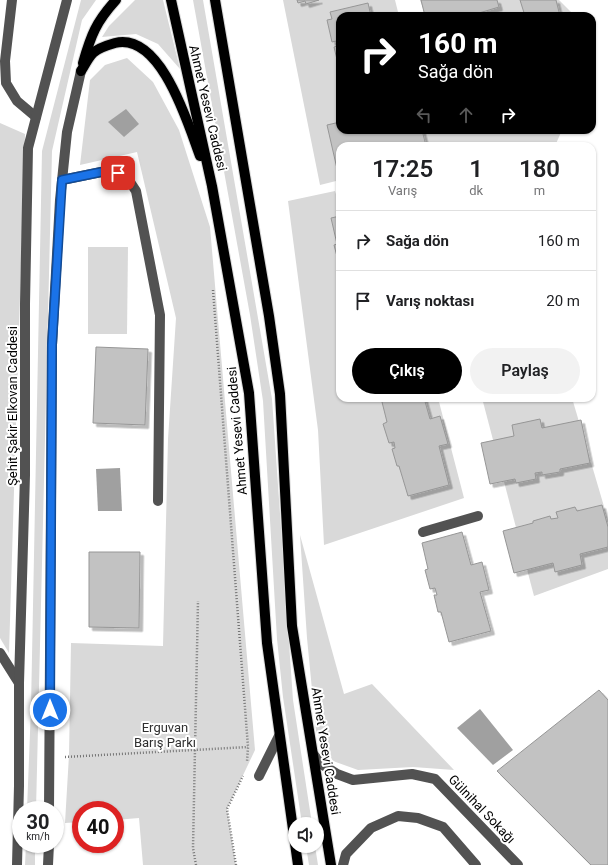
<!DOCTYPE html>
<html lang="tr">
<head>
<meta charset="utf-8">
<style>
	body { margin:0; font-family:Roboto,sans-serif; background:#f2f2f2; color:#202124; height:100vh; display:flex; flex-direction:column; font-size:15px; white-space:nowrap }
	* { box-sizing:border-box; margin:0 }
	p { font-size:13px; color:#757577 }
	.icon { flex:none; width:22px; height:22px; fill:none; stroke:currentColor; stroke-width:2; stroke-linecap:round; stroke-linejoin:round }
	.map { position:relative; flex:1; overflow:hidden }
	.side { position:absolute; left:336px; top:142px; width:260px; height:260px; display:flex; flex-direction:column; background:#fff; border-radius:12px; box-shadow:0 1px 3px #0004 }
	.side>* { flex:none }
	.banner { position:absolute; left:336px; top:12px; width:260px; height:122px; border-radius:12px; box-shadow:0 1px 3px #0004; background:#000; color:#fff; overflow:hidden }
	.tools { position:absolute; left:288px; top:817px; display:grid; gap:8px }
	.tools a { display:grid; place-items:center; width:36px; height:36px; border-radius:50%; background:#fff; box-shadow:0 1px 3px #0004; font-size:20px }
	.speed { position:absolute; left:12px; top:801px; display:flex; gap:8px; font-size:20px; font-weight:700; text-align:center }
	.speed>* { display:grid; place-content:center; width:52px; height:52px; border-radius:50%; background:#fff; box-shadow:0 1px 3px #0004; line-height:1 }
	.speed small { font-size:10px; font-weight:400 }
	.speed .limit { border:6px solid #d22; background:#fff; color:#111 }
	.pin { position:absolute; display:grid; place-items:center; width:34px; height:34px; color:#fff; margin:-17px; border-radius:8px; box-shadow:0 2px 6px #0006 }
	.me { position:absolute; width:44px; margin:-22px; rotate:0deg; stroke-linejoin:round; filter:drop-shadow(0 0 3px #0008) }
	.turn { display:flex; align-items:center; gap:14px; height:84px; padding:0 16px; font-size:18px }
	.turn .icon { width:52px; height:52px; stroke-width:2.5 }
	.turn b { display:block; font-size:28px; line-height:34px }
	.lanes { display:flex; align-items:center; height:38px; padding:0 16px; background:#0003; justify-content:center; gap:20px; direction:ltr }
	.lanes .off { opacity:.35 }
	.eta { display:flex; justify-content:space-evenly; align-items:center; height:68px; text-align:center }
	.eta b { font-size:24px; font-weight:600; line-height:28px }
	.button { display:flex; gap:8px; margin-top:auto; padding:8px 16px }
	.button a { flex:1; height:46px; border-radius:24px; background:#000; color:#fff; font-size:16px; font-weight:600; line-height:46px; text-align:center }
	.button a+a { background:#f2f2f2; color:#202124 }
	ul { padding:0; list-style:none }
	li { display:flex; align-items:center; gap:12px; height:60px; padding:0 16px; border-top:1px solid #e0e0e0 }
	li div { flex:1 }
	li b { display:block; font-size:15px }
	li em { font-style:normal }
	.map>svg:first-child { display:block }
	.green { fill:#d9d9d9 }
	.water { fill:#a0a0a0 }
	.building { fill:#c2c2c2; stroke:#969696; filter:url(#shadow) }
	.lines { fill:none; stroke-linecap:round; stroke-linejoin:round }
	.major-casing { stroke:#dbdbdb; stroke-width:12 }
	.path { stroke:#747474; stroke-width:2.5; stroke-dasharray:1 2; stroke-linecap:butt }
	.minor { stroke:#525252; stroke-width:10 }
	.major { stroke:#000; stroke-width:10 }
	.route-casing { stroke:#114b97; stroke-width:10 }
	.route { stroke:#1a73e8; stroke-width:7 }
	.labels { text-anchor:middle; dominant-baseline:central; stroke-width:4; stroke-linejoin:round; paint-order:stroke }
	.street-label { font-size:13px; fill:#000; stroke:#fff }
	.park-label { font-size:13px; fill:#303030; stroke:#fff }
</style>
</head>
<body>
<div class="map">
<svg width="608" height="865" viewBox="0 0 608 865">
	<defs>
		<filter id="shadow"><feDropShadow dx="3.5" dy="3.5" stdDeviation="0" flood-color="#0004"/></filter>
	</defs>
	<rect width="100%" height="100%" fill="#fff"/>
	<!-- green -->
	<g class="green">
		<path d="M81,0H96L82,20L52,151L36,810H27L31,707L42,151Z"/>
		<path d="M135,0H163L180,69L158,44L136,34L102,37L109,26Z"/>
		<path d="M193,0H203L272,399L293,700L312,824H302L283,697L277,639L263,401L250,315Z"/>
		<path d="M283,0H395L399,16H340V130H562L555,146H340V180L320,185Z"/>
		<path d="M420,0H559L575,16H506L504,14L499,16H426Z"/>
		<path d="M127,58L153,82L179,130L210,227L255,750L227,809L236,865H143L139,818L115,820V810H81V822L65,823L69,755L71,643L163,646L168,439L176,318L137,152L80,165L90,80L105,65Z"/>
		<path d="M0,123L25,134L9,653L0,638Z"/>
		<path d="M335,191L340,207V398H376L377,399L382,398H438L464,498L324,545L318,430L288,201Z"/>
		<path d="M88,247H128L127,334H88Z"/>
		<path d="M482,398H572L608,520V569L534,596Z"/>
		<path d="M300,535L344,694L372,684L454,770L413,767L358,770L333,761L316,731L307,638Z"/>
		<path d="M26,844H35V865H25Z"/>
		<path d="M306,846H315L318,865H309Z"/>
	</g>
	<!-- water -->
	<g class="water">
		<path d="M126,109L139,124L124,137L108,122Z"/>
		<path d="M120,468L122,511H98L96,469Z"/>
		<path d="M480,709L513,750L493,765L457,728Z"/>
	</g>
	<!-- building -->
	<g class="building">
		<path d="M297,0H319L306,4L305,1L298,3Z"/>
		<path d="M421,0H497L499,7L479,13L480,16H425Z"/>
		<path d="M520,0H556L560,16H525Z"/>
		<path d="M368,3L371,16H340V72L334,47L337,46L336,41L332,42L327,20L332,19L330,12Z"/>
		<path d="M340,122V130H422L426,146H340V172L338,173L327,125Z"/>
		<path d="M340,216V264H339L334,245L337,244L331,218Z"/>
		<path d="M96,347L148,349L145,425L93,423Z"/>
		<path d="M381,398H424L430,419L440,416L448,444L439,446L449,485L408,496L399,466H397L392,449L395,448L394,442L389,443L383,424L387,422Z"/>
		<path d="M540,419L542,428L581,420L590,463L560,469V472L542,475V472L535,473L536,479L516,483L515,479L490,484L481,443L514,436L512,425Z"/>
		<path d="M602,505L608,527V547L580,554L582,565L555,572L553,563L514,573L503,531L533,523V521L550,516L551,519L558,518L556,512L575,507L577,511Z"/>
		<path d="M462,532L471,565L482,562L489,590L480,592L491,631L449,642L441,612H438L434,595H437L435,588L430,589L425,570L428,569L422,543Z"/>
		<path d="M89,552H140L139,628L89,627Z"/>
		<path d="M599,690L608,700V865H591L497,771Z"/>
	</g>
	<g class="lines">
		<defs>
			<g id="major">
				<path d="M171,0L212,186L249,393L267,643L298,865"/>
				<path d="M215,0L269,316L280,394L292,626L331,865"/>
				<path d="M83,63C91,35 96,22 116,0"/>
				<path d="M81,71C85,65 88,58 93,53C98,48 108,45 115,43C161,32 188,124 200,156"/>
			</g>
		</defs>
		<!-- major casing -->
		<use href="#major" class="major-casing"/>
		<!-- path -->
		<g class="path">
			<path d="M213,290L248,747L247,762"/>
			<path d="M65,757L248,747"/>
			<path d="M196,865L193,848L198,601"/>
			<path d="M236,865L227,809L243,776"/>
		</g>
		<!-- minor -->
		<g class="minor">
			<path d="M12,0L5,61L6,83L17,101L36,117"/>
			<path d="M62,180L111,170L126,176L136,191L160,315L158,501"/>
			<path d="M423,532L478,516"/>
			<path d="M0,653L19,683"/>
			<path d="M313,754L323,765L337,774L353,780L412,774L435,779L518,865"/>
			<path d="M259,776L279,736"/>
			<path d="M49,810L52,345L60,200L67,132L81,71"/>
			<path d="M17,865L19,786V683L25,475V304L28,148L67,0"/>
			<path d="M48,865L49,844"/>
			<path d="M343,865L346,854L371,828L398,816L418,818L443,827L476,865"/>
		</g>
		<!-- major -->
		<use href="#major" class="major"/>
	</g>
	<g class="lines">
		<defs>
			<path id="route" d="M50,710L52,345L62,180L111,170L118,173"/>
		</defs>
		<!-- route casing -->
		<use href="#route" class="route-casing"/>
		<!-- route -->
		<use href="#route" class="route"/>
	</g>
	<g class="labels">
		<!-- street labels -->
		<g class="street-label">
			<text transform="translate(208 108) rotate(77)">Ahmet Yesevi Caddesi</text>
			<text transform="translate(12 406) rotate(-90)">Şehit Şakir Elkovan Caddesi</text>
			<text transform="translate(237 431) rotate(-95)">Ahmet Yesevi Caddesi</text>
			<text transform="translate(326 751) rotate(81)">Ahmet Yesevi Caddesi</text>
			<text transform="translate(482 809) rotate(46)">Gülnihal Sokağı</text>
		</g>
		<!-- park labels -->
		<g class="park-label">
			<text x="165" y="727">Erguvan<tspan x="165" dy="15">Barış Parkı</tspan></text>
		</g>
	</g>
</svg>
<div class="tools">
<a><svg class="icon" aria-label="sound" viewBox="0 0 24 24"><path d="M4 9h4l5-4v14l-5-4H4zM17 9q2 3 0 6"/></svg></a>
</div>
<div class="speed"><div>30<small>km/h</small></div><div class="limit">40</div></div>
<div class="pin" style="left:118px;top:173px;background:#d93025"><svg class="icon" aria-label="arrive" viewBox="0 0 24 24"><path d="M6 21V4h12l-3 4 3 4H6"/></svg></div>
<svg class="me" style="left:50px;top:710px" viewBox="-20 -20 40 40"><circle r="17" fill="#1a73e8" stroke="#fff" stroke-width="3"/><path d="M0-11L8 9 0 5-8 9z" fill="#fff"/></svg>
<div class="banner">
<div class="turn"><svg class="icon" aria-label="right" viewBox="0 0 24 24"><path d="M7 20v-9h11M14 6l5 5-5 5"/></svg><div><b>160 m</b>Sağa dön</div></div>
<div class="lanes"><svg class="icon off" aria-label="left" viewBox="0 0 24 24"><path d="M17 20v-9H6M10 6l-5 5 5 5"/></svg><svg class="icon off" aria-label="ahead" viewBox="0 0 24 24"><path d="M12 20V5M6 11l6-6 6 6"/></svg><svg class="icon" aria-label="right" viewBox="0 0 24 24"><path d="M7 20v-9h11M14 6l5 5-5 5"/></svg></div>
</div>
<section class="side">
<div class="eta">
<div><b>17:25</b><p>Varış</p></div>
<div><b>1</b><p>dk</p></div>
<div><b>180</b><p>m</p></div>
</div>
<ul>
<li><svg class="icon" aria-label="right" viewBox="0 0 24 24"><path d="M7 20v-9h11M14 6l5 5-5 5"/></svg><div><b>Sağa dön</b></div><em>160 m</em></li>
<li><svg class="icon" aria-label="arrive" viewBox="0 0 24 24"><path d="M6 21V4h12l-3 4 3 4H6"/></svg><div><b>Varış noktası</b></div><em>20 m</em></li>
</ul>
<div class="button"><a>Çıkış</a><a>Paylaş</a></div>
</section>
</div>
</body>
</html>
